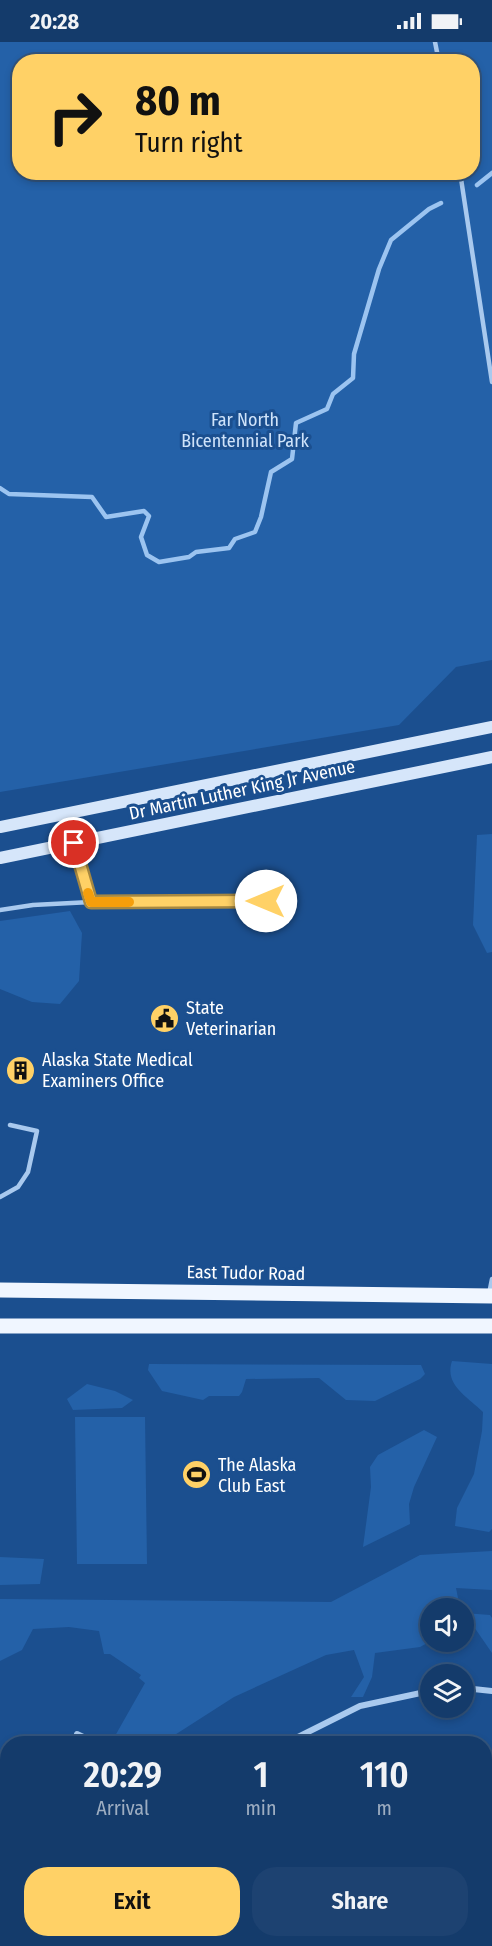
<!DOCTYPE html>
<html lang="en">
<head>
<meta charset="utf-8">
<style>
	body { margin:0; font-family:"Fira Sans Condensed",sans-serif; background:#1d4271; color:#f1f3f6; height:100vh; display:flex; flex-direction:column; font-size:22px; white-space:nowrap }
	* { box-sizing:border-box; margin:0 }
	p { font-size:20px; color:#9dadc1 }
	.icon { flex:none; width:33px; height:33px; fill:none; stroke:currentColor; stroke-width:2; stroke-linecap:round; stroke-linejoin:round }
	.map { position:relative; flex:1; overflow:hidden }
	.panel { position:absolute; left:0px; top:1694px; width:492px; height:212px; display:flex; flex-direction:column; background:#143b6b; border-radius:24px 24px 0 0; box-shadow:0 3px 9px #0003,0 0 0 2px #33557e }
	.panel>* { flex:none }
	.banner { position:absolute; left:12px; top:12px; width:468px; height:126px; border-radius:24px; box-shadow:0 3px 9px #0003,0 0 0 2px #33557e; background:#ffd166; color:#111; overflow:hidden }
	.buttons { position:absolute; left:420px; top:1556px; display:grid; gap:12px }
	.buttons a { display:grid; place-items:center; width:54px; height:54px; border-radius:50%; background:#143b6b; box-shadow:0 3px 9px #0003,0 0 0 2px #33557e; font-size:30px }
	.pin { position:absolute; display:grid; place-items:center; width:51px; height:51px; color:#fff; margin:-26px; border:3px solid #fff; border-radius:50%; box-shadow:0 2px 6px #0007 }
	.me { position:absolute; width:66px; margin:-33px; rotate:270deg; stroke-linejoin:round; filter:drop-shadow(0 0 4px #0008) }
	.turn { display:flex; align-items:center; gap:21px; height:126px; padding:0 24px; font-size:27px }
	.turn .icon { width:78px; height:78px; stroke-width:2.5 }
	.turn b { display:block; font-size:42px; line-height:51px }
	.eta { display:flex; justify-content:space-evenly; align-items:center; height:102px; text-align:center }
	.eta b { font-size:36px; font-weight:600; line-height:42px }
	.primary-button { display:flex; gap:12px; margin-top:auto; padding:12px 24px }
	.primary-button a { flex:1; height:69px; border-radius:24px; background:#ffd166; color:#111; font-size:24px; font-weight:600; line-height:69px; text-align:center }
	.primary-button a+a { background:#1d4271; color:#f1f3f6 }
	.status { display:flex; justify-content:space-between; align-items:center; height:42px; padding:0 30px; background:#143b6b; direction:ltr }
	.status svg { height:16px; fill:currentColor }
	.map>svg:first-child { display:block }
	.green { fill:#2461a8; fill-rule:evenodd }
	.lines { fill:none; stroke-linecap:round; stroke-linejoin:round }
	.stream { stroke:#9cc4f0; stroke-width:4.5 }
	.lane { stroke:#a9c9ee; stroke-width:4.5 }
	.street { stroke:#a9c9ee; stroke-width:6 }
	.secondary { stroke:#d6e6fa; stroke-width:12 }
	.primary { stroke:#f0f6ff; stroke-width:15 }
	.route-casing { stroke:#a68842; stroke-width:15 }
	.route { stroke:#ffd166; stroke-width:10 }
	.slow { stroke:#f59e0b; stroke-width:10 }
	.labels { text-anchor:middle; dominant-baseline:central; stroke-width:6; stroke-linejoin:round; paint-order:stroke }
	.park-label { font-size:18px; fill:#cfe3fa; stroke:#1b4f8f }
	.street-label { font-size:18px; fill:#fff; stroke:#1b4f8f }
	.poi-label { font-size:18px; fill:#fff; stroke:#1b4f8f; text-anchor:start }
</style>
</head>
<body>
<div class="status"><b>20:28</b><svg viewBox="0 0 49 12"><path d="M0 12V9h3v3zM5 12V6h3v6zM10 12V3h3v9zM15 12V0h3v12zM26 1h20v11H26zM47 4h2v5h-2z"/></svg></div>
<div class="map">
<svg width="492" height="1904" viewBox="0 0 492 1904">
	<rect width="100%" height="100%" fill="#1b4f8f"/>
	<!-- green -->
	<g class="green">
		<path d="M0,0H492V618L456,625L399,683L0,750ZM20,20H472V130H20Z"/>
		<path d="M492,792V910L487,911L473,883L477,793Z"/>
		<path d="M70,869L82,891L79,939L60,962L32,960L0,947V879Z"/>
		<path d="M452,1319L492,1322V1487L489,1490L455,1484L457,1466L474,1432L482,1389L483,1370C467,1354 444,1343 452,1319Z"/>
		<path d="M149,1322L421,1323L425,1332L420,1337L375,1359L346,1358L319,1336L246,1337L242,1350L239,1354H209L203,1358L162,1349L148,1328Z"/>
		<path d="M87,1342L115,1349L133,1358L122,1366L73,1368L67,1357Z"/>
		<path d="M75,1375H145L147,1522H77Z"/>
		<path d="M424,1388L437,1395L414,1445L409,1462L410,1482L363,1505L371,1445L370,1425L378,1413Z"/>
		<path d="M492,1509V1548L456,1546L460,1566H430L431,1599L420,1605L375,1611L372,1635L363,1655H351L364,1635L354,1608L326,1613L234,1655L170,1696L151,1701H118L115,1694L145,1641L139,1636L141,1633L110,1612H104L99,1589L69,1585L33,1587L22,1608L0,1619V1557L331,1560L420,1513Z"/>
		<path d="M0,1515L44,1517L40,1542L0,1543Z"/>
		<path d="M464,1571L490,1573L492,1576V1611L472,1582L464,1585Z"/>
		<path d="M0,1739H8L7,1817H3L6,1785L0,1778Z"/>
	</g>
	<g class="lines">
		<!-- stream -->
		<g class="stream">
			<path d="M477,143L492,131"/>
			<path d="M0,446L9,452L92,455L106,475L144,469L149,474L141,495L147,513L159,520L189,515L196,510L229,506L235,497L255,490L261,475L271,430L292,417L296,381L327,367L333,352L353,336L354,312L379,227L391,198L429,167L441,161"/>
		</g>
		<!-- lane -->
		<g class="lane">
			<path d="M435,0L439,20"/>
			<path d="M460,130L492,340"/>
			<path d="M74,770L80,797"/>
			<path d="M75,803L91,860L266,859"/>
			<path d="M0,868L33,863L91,860"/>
			<path d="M0,1155L18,1145L28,1130L37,1089L10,1083"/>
			<path d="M489,1252L492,1237"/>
		</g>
		<!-- street -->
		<g class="street">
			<path d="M464,1646L492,1649"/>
			<path d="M77,1692L96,1701"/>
			<path d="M286,1701L360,1664L430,1649"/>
			<path d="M0,1830L8,1828"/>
		</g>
		<!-- secondary -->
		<g class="secondary">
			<path d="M0,785L492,685"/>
			<path d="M0,816L492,715"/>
		</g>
		<!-- primary -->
		<g class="primary">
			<path d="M0,1248L492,1254"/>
			<path d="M0,1284H492"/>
		</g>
	</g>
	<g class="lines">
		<defs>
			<path id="route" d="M74,801L91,860L266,859"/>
		</defs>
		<!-- route casing -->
		<use href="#route" class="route-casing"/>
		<!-- route -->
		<use href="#route" class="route"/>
		<!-- slow -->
		<path class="slow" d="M88,851L91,860H129"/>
	</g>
	<!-- icons -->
	<defs>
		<symbol id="civic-disc" viewBox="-11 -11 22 22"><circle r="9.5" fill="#ffd166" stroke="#1b4f8f"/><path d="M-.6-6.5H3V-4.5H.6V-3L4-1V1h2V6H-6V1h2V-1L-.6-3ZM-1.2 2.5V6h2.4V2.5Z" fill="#111"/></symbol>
		<symbol id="building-disc" viewBox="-11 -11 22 22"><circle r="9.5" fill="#ffd166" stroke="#1b4f8f"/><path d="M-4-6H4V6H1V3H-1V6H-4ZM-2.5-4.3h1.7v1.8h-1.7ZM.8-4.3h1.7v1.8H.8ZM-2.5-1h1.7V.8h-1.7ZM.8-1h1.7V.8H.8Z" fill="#111"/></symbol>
		<symbol id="stadium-disc" viewBox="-11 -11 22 22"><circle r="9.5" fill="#ffd166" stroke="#1b4f8f"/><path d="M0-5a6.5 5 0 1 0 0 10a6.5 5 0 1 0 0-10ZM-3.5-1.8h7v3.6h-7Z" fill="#111"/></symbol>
	</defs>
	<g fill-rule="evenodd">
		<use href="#civic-disc" x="148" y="960" width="33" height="33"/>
		<use href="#building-disc" x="4" y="1012" width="33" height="33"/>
		<use href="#stadium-disc" x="180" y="1416" width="33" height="33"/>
	</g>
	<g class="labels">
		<!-- park labels -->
		<g class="park-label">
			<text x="245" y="378">Far North<tspan x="245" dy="21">Bicentennial Park</tspan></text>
		</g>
		<!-- street labels -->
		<g class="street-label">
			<text transform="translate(242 748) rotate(-12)">Dr Martin Luther King Jr Avenue</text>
			<text transform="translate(246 1231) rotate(1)">East Tudor Road</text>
		</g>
		<!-- poi labels -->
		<g class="poi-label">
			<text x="186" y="966">State<tspan x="186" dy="21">Veterinarian</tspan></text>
			<text x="42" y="1018">Alaska State Medical<tspan x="42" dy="21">Examiners Office</tspan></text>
			<text x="218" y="1423">The Alaska<tspan x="218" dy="21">Club East</tspan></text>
		</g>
	</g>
</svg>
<div class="buttons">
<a><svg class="icon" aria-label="sound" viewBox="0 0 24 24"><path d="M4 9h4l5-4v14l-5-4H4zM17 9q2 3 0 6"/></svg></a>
<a><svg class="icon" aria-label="layers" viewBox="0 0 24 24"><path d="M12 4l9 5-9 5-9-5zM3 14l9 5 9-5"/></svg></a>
</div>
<div class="pin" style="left:74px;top:801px;background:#d93025"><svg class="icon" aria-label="arrive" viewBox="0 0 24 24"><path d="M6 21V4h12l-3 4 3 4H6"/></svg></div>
<svg class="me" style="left:266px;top:859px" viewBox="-20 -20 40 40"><circle r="19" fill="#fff"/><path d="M0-13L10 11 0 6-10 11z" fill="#ffd166"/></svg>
<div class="banner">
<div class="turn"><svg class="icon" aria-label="right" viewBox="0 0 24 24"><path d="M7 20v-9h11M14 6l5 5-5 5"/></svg><div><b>80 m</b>Turn right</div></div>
</div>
<section class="panel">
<div class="eta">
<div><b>20:29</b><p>Arrival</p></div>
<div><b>1</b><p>min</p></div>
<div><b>110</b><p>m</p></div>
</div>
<div class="primary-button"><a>Exit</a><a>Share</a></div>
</section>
</div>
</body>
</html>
